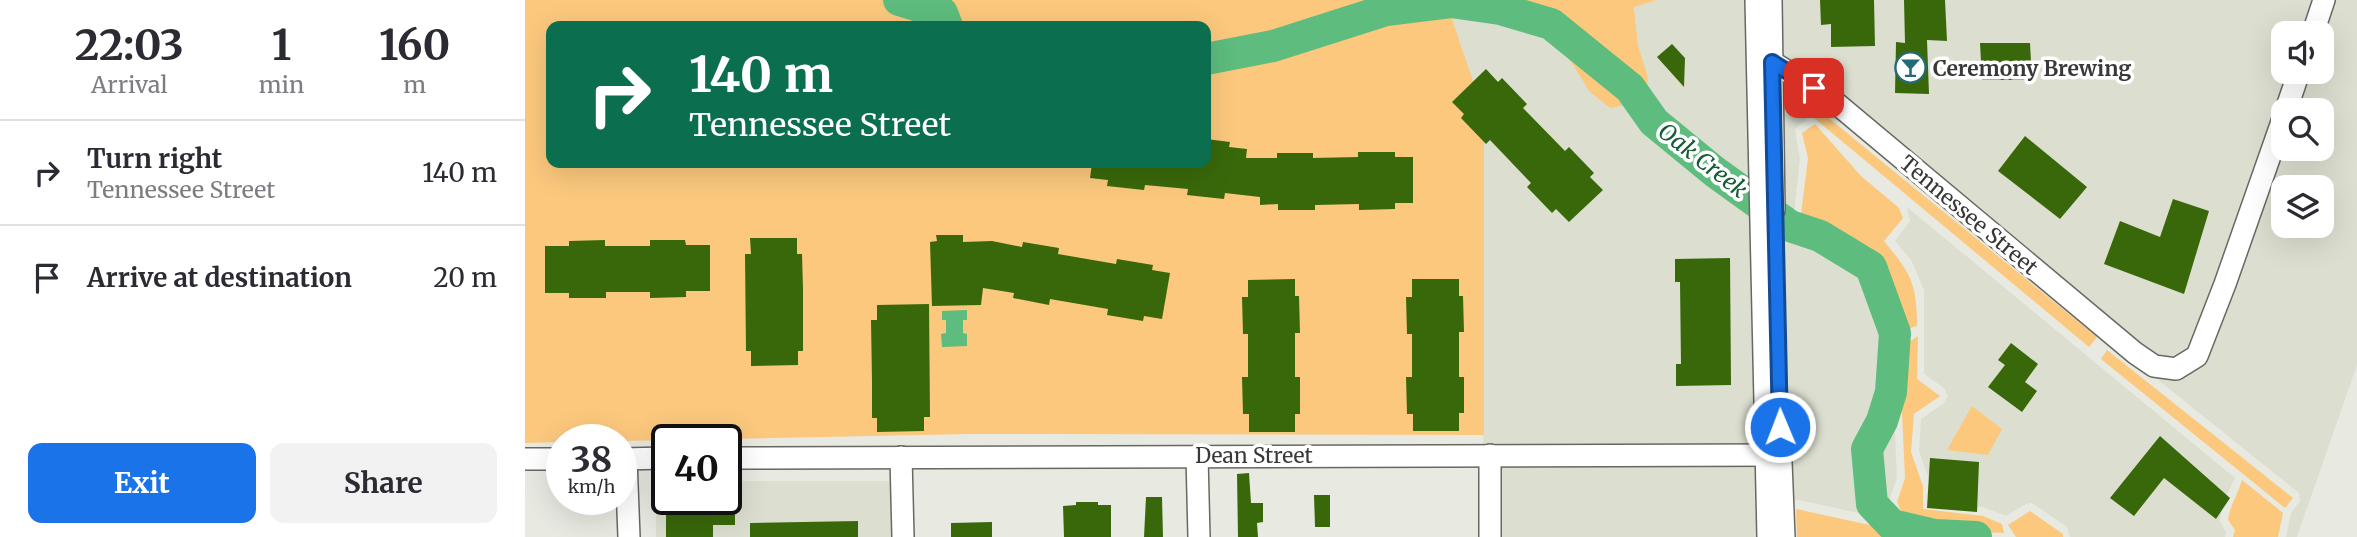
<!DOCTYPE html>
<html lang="en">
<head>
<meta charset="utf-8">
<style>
	body { margin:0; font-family:Merriweather,serif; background:#f2f2f3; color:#2b2b33; height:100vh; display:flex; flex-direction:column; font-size:26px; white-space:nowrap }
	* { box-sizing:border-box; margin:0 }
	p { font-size:23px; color:#7c7c81 }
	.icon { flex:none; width:38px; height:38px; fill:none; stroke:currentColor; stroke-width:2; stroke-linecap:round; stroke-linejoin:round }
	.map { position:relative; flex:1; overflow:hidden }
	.panel { display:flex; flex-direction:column; background:#fff; width:525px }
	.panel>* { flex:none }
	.top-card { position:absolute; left:21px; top:21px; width:665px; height:147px; border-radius:14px; box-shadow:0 7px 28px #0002; background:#0b6e4f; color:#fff; overflow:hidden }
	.controls { position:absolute; left:1746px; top:21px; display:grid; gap:14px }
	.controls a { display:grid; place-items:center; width:63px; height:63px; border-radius:14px; background:#fff; box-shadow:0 7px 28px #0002; font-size:35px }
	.speed { position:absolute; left:21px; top:424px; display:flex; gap:14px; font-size:35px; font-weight:700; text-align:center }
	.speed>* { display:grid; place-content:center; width:91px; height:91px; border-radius:50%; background:#fff; box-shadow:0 7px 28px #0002; line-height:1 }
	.speed small { font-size:18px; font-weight:400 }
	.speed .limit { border:4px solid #111; border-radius:10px; background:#fff; color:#111 }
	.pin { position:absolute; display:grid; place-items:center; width:60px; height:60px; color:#fff; margin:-30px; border-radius:14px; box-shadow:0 4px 10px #0006 }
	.me { position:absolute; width:77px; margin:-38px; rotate:359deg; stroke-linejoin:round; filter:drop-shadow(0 0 5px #0008) }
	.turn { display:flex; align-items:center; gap:24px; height:147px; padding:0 28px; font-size:32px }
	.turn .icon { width:91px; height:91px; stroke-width:2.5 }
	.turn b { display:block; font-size:49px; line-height:60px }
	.eta { display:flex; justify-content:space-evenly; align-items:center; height:119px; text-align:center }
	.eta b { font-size:42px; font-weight:700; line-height:49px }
	.action { display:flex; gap:14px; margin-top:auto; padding:14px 28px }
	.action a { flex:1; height:80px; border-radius:14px; background:#1a73e8; color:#fff; font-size:28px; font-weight:700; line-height:80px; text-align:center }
	.action a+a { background:#f2f2f3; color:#2b2b33 }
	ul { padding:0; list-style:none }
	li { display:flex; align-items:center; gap:21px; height:105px; padding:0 28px; border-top:2px solid #e1e1e2 }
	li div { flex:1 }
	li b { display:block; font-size:26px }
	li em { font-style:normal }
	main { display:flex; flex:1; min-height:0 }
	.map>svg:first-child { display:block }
	.built { fill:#dcdfd0; fill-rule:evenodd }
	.green { fill:#fbc87d; fill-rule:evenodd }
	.water { fill:#5dbc7e }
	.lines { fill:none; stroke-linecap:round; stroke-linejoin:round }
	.river { stroke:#5dbc7e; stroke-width:32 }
	.building { fill:#39680a }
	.minor-casing { stroke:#676862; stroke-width:24 }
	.minor { stroke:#fff; stroke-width:21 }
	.route-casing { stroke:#114b97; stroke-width:18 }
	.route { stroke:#1a73e8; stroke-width:12 }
	.labels { text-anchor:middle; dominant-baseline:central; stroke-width:7; stroke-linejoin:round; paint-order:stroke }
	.poi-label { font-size:21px; font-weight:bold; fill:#393937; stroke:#fff; text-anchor:start }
	.street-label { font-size:21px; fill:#393937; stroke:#fff }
	.water-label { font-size:23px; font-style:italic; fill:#155b33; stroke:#fff }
</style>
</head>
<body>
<main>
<section class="panel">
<div class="eta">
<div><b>22:03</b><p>Arrival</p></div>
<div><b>1</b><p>min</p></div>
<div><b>160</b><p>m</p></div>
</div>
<ul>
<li><svg class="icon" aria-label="right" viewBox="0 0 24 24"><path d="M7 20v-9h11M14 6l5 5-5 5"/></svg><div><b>Turn right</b><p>Tennessee Street</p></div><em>140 m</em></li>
<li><svg class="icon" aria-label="arrive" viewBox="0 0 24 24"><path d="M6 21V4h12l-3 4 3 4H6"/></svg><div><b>Arrive at destination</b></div><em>20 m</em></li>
</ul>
<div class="action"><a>Exit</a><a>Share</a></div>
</section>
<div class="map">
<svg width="1832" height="537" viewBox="0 0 1832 537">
	<rect width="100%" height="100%" fill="#e8eae2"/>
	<!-- built -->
	<g class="built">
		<path d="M1132,0H1221L1234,537H958L959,113L927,19L955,8L1000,14L1027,31L1064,91L1123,77L1113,45L1109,6Z"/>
		<path d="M1255,0H1832V365L1772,537H1761L1766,513L1775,501L1774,493L1587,343H1578L1580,338L1296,102L1290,104L1282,115L1281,120L1270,129L1275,159L1268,223L1272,230L1337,262L1350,285L1366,327L1377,336L1372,340L1370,346L1369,412L1372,477L1364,501L1371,521L1273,500L1267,501L1257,169ZM1759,33H1797V72H1759ZM1759,110H1797V149H1759ZM1759,187H1797V226H1759Z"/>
		<path d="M1382,207L1710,478L1698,503L1695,521L1701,532L1700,537H1545L1542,527L1507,503L1501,504L1481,516L1458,507L1425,505L1405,483L1394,451L1396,419L1419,403L1423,396L1419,388L1399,374V290L1386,260L1370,241L1385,221Z"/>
		<path d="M131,481H142V499H201V481H367L368,537H131Z"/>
	</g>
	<!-- green -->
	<g class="green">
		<path d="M0,0H1132L1109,7L1113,45L1123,77L1120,101L1085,108L1064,91L1027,31L1000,14L955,8L927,19L959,113V435L446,434L96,441V439H37V442L0,443ZM26,26H681V163H26Z"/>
		<path d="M1295,111L1572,337L1564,347L1289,118Z"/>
		<path d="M1290,124L1336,176L1374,208L1378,218L1359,241C1386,274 1392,283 1392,326L1382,329C1363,316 1360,277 1343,258C1334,247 1290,229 1275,222L1283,158L1277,133Z"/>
		<path d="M1393,336L1392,379L1415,396L1389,414L1386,452L1398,486V509L1458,516L1477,524L1479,533L1432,531L1379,519L1372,502L1380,478L1377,412L1378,346Z"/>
		<path d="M1582,350L1768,498L1760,508L1576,359Z"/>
		<path d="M1447,406L1477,429L1463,455L1422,450Z"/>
		<path d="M1717,480L1758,513L1753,537H1708L1710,530L1703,520C1705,505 1713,494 1717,480Z"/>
		<path d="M1271,509L1400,537H1272Z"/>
		<path d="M1505,511L1538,534V537H1491L1483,525Z"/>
	</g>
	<!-- water -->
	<path class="water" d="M442,310V320H438V333L442,334V346L417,347L416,334L421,333V320H417V311Z"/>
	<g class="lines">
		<!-- river -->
		<g class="river">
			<path d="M374,0L417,13L422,26"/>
			<path d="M681,59L748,46L861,10L926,2L975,9L1026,24L1105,88L1129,122L1190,172L1265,226L1295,236L1346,267L1370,333L1366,392L1357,421L1342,449L1347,504L1367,525L1410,535L1451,537"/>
		</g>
	</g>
	<!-- building -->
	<g class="building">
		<path d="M1295,0H1349L1350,46L1306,47V24L1296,25Z"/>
		<path d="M1379,0H1420L1422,41L1402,40L1404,94L1370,93L1371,42L1380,43Z"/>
		<path d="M1455,43H1505L1507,80H1457Z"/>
		<path d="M1147,44L1160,58L1159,87L1132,57Z"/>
		<path d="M961,69L973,82L977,78L1002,104L998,108L1040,151L1044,147L1069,173L1065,177L1078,190L1044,222L1031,209L1027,213L1002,187L1006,183L965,140L961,144L936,118L939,114L927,102Z"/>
		<path d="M1500,136L1562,187L1535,219L1473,171Z"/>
		<path d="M681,139L705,142L704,147L722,149L721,158H752V153H788V158L833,157V152H870V157H888V203H870V209L834,210V204L790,205V210H753V204L735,205V197L700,193L699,199L662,195L663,189L620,185L619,190L582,186L583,180L565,178L567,163H681Z"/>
		<path d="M1648,199L1684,211L1659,294L1579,264L1595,221L1635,237Z"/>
		<path d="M411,235H438V242L467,241L497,247L498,242L534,248L533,254L591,264L592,259L628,265L627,270L645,273L637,319L619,316L618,321L582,315L583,309L525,299L524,305L488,298L489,293L458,288L456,305L407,306L405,242L412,241Z"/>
		<path d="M225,238H272V254H277L278,289V351H273V365L226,366V351H221L220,254H226Z"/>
		<path d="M80,240V246H125V240H160L161,245H185V291H161V297L125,298V292H81V298H44V293H20V246H44V241Z"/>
		<path d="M1205,258L1206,385L1151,386V364H1156L1155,282H1150V259Z"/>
		<path d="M770,279V296H774L775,333H770V377H775V414H770V432H724V414H718L717,377H723V334H718L717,297H723V280Z"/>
		<path d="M887,279H934V296H938L939,332H934V377H939V413H934V431H888V414H882L881,377H887V334H882L881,297H887Z"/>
		<path d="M404,304L405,417H399V431L352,432V418H347V381L346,320H352V305Z"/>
		<path d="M1486,343L1513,364L1500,382L1512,391L1497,412L1463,387L1480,365L1473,360Z"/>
		<path d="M1635,436L1705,498L1691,519L1639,478L1609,516L1585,498Z"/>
		<path d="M1405,458L1454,462L1452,512L1402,508Z"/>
		<path d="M724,473L726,503H738V522L732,523L733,537H713L712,474Z"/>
		<path d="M789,495H805V527H790Z"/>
		<path d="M621,497H637L638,537H619Z"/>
		<path d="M141,499H158V502H210V525H188V537H141Z"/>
		<path d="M551,502H573V505H586V537H539L538,506L551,505Z"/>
		<path d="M333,521V537H225V523Z"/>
		<path d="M467,522V537H426V523Z"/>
	</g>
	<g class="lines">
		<defs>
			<g id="minor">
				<path d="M1231,0L1243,537"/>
				<path d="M1246,0L1249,210"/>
				<path d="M1788,33L1799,0"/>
				<path d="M1247,62L1305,98L1610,353L1629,366L1651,369L1672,356L1700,284L1759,116"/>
				<path d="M1761,110L1774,72"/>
				<path d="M965,455V537"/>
				<path d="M672,456L674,537"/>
				<path d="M376,457L378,537"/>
				<path d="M101,458L104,537"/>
				<path d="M201,458L1256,455"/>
				<path d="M0,459H37"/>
				<path d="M96,459L142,458"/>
				<path d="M1256,462L1259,537"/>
			</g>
		</defs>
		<!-- minor casing -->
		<use href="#minor" class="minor-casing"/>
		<!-- minor -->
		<use href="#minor" class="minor"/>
	</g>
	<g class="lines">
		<defs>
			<path id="route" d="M1255,427L1247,62L1289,88"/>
		</defs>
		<!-- route casing -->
		<use href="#route" class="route-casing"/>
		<!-- route -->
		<use href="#route" class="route"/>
	</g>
	<!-- icons -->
	<defs>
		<symbol id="bar-ring" viewBox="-11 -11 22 22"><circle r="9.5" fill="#fff" stroke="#226a76" stroke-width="1.5"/><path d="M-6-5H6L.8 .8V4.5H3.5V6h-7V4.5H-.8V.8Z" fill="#226a76"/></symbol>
	</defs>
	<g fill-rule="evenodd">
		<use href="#bar-ring" x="1368" y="50" width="35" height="35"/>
	</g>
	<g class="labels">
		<!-- poi labels -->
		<g class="poi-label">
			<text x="1408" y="68">Ceremony Brewing</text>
		</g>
		<!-- street labels -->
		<g class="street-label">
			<text transform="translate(1444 215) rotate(40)">Tennessee Street</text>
			<text x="729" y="455">Dean Street</text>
		</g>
		<!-- water labels -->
		<g class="water-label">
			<text transform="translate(1178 160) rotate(38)">Oak Creek</text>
		</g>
	</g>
</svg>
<div class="controls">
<a><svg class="icon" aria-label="sound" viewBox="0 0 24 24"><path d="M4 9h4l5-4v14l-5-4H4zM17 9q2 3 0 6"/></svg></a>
<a><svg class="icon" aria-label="search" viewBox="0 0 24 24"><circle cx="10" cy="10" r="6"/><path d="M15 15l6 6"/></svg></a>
<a><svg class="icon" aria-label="layers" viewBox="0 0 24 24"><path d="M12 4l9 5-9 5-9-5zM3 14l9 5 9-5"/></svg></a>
</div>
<div class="speed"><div>38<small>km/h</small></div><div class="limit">40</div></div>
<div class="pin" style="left:1289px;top:88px;background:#d93025"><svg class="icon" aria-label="arrive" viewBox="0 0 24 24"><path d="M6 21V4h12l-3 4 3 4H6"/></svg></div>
<svg class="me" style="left:1255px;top:427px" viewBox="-20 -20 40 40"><circle r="17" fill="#1a73e8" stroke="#fff" stroke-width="3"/><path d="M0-11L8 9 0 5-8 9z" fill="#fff"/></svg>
<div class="top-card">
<div class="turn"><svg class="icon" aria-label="right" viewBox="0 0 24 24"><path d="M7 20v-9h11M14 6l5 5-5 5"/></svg><div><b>140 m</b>Tennessee Street</div></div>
</div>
</div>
</main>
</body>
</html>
